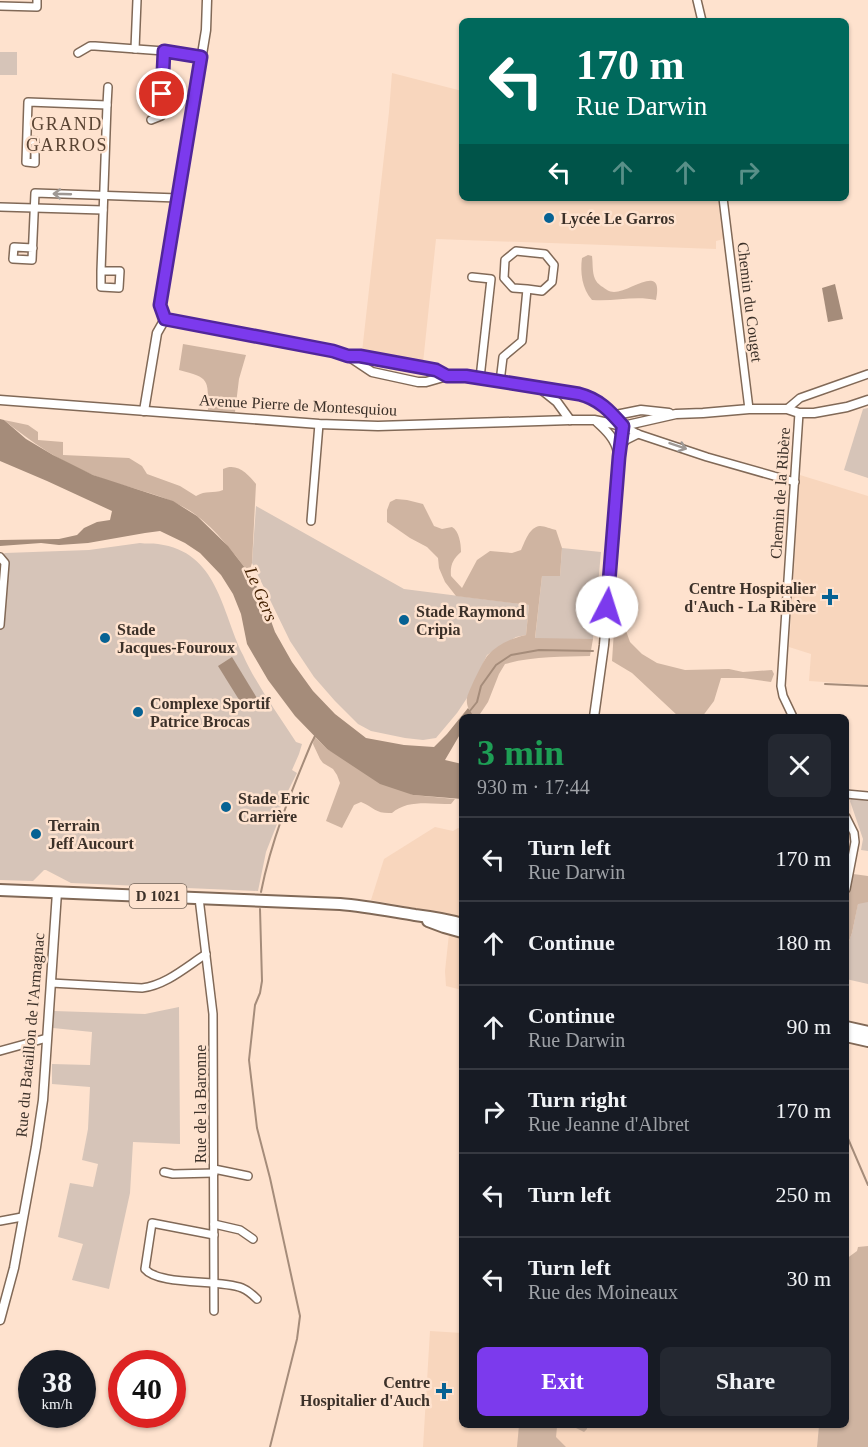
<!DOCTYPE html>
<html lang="en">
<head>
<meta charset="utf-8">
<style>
	body { margin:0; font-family:"Times New Roman",serif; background:#242831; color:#f1f3f6; height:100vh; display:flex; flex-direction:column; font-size:22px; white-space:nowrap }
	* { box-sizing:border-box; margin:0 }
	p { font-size:20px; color:#9ea1a6 }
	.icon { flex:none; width:33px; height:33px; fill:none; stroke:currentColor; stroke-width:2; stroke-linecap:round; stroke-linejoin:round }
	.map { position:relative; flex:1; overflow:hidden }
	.drawer { position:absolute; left:459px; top:714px; width:390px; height:714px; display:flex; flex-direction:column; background:#171b24; border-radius:9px; box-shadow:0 2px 4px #0004 }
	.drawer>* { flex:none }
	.banner { position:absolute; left:459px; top:18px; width:390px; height:183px; border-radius:9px; box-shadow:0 2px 4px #0004; background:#00695c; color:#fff; overflow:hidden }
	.speed { position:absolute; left:18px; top:1350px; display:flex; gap:12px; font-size:30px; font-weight:700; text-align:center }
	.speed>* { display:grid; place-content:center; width:78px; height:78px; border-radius:50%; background:#171b24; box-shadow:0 2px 4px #0004; line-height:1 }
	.speed small { font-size:15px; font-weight:400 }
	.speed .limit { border:9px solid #d22; background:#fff; color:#111 }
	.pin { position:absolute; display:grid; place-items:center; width:51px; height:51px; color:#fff; margin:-26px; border:3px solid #fff; border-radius:50%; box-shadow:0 2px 6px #0007 }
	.me { position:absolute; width:66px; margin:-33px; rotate:5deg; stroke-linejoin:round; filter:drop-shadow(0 0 4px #0008) }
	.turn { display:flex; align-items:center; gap:21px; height:126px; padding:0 18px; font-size:27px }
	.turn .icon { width:78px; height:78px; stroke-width:2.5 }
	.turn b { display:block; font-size:42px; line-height:51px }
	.lanes { display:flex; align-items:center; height:57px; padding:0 18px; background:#0003; justify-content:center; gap:30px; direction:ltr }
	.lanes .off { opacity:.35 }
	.round { display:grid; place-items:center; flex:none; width:63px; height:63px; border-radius:9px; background:#242831 }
	.head { display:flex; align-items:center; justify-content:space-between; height:102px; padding:0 18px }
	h1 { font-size:36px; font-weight:700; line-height:45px; color:#1e9e55 }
	.button { display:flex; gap:12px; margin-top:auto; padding:12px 18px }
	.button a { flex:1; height:69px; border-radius:9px; background:#7c3aed; color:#fff; font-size:24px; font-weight:700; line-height:69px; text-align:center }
	.button a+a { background:#242831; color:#f1f3f6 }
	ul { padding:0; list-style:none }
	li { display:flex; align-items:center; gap:18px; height:84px; padding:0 18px; border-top:2px solid #363941 }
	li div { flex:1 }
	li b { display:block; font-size:22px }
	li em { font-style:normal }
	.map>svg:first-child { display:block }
	.built { fill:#f8d6bd }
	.green { fill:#d6c4b8 }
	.forest { fill:#cfb4a1 }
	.water { fill:#a58c7a }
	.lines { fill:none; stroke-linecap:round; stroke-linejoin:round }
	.stream { stroke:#a58c7a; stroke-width:2 }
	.minor-casing { stroke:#816957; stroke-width:10 }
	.tertiary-casing { stroke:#816957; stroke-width:11 }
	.primary-casing { stroke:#816957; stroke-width:14 }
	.minor { stroke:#fff; stroke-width:7 }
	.tertiary { stroke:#fff; stroke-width:8 }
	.primary { stroke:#fff; stroke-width:10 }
	.oneway { stroke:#9e9894 }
	.route-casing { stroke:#51269a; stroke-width:15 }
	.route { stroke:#7c3aed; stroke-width:10 }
	.poi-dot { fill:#076293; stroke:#fee2ce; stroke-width:2 }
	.labels { text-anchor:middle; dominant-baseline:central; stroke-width:5; stroke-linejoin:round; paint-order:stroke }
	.shield { fill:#fee2ce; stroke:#76665a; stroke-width:1.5 }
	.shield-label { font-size:15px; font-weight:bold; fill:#3c3129 }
	.poi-label { font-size:16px; font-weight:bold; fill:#3c3129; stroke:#fee2ce; text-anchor:start }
	.street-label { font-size:16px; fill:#3c3129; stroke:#fee2ce }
	.neighbourhood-label { font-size:18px; letter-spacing:1.5px; fill:#5a4433; stroke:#fee2ce }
	.water-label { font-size:18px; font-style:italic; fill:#432000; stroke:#fee2ce }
</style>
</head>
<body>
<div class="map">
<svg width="868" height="1447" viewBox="0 0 868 1447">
	<rect width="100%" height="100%" fill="#fee2ce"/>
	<!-- built -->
	<g class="built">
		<path d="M392,73L462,91V198H718L724,239L716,241V249L436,239L423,363L362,352L389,112Z"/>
		<path d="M800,475L868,496V685L809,681L811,654L789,647Z"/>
		<path d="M435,827L453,831L458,828L462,829V990L446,986L445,971L451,915L371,900L384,859Z"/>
		<path d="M430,1331L462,1333V1425H819L817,1447H423Z"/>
	</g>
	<!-- green -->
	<g class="green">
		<rect x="0" y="52" width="17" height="23"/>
		<path d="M868,408V478L844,470L863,409Z"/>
		<path d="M256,506L404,589L529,605L526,635L516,637L487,655L467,698L457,713L436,738L423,740L405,738L371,731L358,724L335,701L314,677L290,641L252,563Z"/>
		<path d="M140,543C146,544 152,543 158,544C218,552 221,610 243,655C257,686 278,714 296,742L302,744L299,754L292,770L297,773L281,805L279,819L266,852L258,891L71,883L46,870H44L33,881L0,880V556L5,553L89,550Z"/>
		<path d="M562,548L601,552L593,639H535L542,576H560Z"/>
		<path d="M852,798L868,799V851L861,850L863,839L850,801Z"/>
		<path d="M865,901L868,902V984L846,979V949L852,933L858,903Z"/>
		<path d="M179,1007L180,1144L133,1142L130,1193L109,1289L72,1280L83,1244L58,1237L70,1183L93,1187L98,1164L82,1160L88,1129L90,1087L52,1084V1064L90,1065L92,1032L53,1028L54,1011L145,1014Z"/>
	</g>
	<!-- forest -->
	<g class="forest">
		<path d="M588,255L592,256C593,263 592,272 595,279C597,283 598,283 601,286C606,289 609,292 614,292C631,292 664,262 656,300C634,295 615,302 592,300C582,289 580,272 582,258Z"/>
		<path d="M183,344L246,355L239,379L235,412L208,410C208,379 210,378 179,370Z"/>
		<path d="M4,420L28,425L38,432V440L63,442V455L129,458L142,466L147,474L180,486L196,496C206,490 213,494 223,490V469C237,462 248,474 256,484L252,563L249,573C233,552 217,531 196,515C166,493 127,489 93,475C61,462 31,442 4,420Z"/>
		<path d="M396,499L407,500L423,504L434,526L442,529L452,527C459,531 461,543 461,552C453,559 450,565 451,576L462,588L477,560L490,551L512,553L521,550C525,542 529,527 540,526C545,526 551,529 556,530L562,548L560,576H542L535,638L593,639L590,656C562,657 533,656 505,664L499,674L488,702L478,717H472L473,715C469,710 466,705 467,698C468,692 484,659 488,655C498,644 512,638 526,635L529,605L456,596L445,582L439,568L438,558L427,547L410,538L387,522V510L390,502Z"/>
		<path d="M620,614L630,642L642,654L657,663L685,670L729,669L743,672L772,670L774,674L771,682L743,678H721L714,701L702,717H682L678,716L632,673L612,661L615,615Z"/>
		<path d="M314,736L327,749L413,795L455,799L451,804C432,804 407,799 392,813C376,814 375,808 361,802L354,805L342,828L326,821L340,783L337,775L333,769L323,763L320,759L313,744Z"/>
		<path d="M846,873L868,876V902L858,904L852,933L846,949Z"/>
		<path d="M868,1246V1447H817L819,1425H846V1259L857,1251L858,1247Z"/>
		<path d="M519,1425H587V1429L584,1432L570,1425L557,1427L556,1437L566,1447H517Z"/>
	</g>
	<!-- water -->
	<g class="water">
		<path d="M835,284L843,319L828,322L822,288Z"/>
		<path d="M0,419L4,420L26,439L53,455L93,475L173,501L197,516L228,546L249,573L262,596L275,632L292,662L313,691L335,714L366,738L404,745L434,747L447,734L468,708L473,715L472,717H462V731L445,760L462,764V799L413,795L380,784L327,749L295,716L268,680L247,644L241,614L233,594L221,575L200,553L185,543L160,531L145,533L88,543L59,545L41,543L0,546V540L59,539L77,535L84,528L97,522L110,520L112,511L47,481L0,461Z"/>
		<path d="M232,657L260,703L246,711L218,666Z"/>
	</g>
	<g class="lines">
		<!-- stream -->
		<g class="stream">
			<path d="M825,684L868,686"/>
			<path d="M465,717L477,702L481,686L496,665L511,655L539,650L593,651"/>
			<path d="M261,892C271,841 291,792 311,744L316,734"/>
			<path d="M260,909L262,981L260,993L255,1005L249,1060L257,1128L270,1178L300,1316L297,1339L270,1447"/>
			<path d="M846,1134L868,1185"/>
		</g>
		<defs>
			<g id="minor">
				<path d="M697,0L702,21"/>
				<path d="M0,6L37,7V0"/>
				<path d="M135,49L137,0"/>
				<path d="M78,53L90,46H95L164,51L201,57"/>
				<path d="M151,120L161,116L164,51"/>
				<path d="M27,140L35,141V163L26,162L28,102L107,105"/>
				<path d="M723,198L749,409"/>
				<path d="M0,207L103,210"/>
				<path d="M33,248L14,247L13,259L32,260L35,193L178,198"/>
				<path d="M101,271H120L119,288L101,287V271L107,105L108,87"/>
				<path d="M472,277L491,279L480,378"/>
				<path d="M348,356H360L436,370L447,376"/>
				<path d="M500,382L503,357L522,341L527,289L542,291L552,282L554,265L545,254L516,251L505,260L504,278L513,288L527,289"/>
				<path d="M787,409L800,398L868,374"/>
				<path d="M623,426L638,434L707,457L795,482"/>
				<path d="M620,448L626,440L638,434"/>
				<path d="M311,521L319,424"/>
				<path d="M0,557L5,563L0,625"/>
				<path d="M793,717L783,696L781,686L799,413"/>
				<path d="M846,794L868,796"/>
				<path d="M846,817L854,833L855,842L846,889"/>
				<path d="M199,898L213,1014L214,1311"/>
				<path d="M51,983L142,988C166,985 186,967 206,954"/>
				<path d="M0,1051L47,1038"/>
				<path d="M214,1169L248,1176"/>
				<path d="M164,1172L173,1174L214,1173"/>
				<path d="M0,1221L22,1217"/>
				<path d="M214,1224L240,1230L253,1239"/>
				<path d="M214,1235L152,1223L145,1269C159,1286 219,1279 242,1288C247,1290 253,1295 257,1299"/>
			</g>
			<g id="tertiary">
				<path d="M165,319L333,351L348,356L372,372L418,382H426L447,376H467L579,394C599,400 610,411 623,426"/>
				<path d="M542,390L557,402L570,420"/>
				<path d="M0,400L319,424L378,426L570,420H594L623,426L676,414L703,413L749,409H787L799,413H814L847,407L868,400"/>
				<path d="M144,411L157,333L165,319L161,305L206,30L207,0"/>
				<path d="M611,416L641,410L669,413"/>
				<path d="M597,422C607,431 615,439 618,452"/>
				<path d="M594,717L604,645L619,457L623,426"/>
				<path d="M0,1320L14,1268L36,1147L43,1100L57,892"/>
			</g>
			<g id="primary">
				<path d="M0,890L340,904C365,906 390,911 415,915C431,917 446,919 462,924"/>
				<path d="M428,921L444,927L462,932"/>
				<path d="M846,1027L868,1032"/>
				<path d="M846,1036L868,1041"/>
			</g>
		</defs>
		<!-- minor casing -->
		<use href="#minor" class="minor-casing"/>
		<!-- tertiary casing -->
		<use href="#tertiary" class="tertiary-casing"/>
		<!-- primary casing -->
		<use href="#primary" class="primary-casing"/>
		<!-- minor -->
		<use href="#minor" class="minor"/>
		<!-- tertiary -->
		<use href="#tertiary" class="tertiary"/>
		<!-- primary -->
		<use href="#primary" class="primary"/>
	</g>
	<!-- one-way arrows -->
	<defs><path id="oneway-shaft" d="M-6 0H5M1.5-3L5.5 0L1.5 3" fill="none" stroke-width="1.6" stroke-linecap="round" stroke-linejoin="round" transform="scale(1.5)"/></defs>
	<g class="oneway">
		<use href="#oneway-shaft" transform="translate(62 194) rotate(-178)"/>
		<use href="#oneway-shaft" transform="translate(678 446) rotate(19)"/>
	</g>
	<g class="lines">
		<defs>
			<path id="route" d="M162,94L164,51L201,57L160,305L165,319L333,351L348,356H360L436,370L447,376H466L579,394C599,399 610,411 623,426L619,457L607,607"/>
		</defs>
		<!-- route casing -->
		<use href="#route" class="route-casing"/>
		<!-- route -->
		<use href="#route" class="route"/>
	</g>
	<!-- markers -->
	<g class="poi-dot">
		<circle cx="549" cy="218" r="6"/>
		<path d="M827 588h6v6h6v6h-6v6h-6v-6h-6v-6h6z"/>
		<circle cx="404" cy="620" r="6"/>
		<circle cx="105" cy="638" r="6"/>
		<circle cx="138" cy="712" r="6"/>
		<circle cx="226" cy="807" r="6"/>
		<circle cx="36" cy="834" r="6"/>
		<path d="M441 1382h6v6h6v6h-6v6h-6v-6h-6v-6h6z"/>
	</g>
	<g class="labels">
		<!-- shield labels -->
		<rect class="shield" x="129.5" y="884" width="57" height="24" rx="4.5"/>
		<g class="shield-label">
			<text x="158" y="896">D 1021</text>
		</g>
		<!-- poi labels -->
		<g class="poi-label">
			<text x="561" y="218">Lycée Le Garros</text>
			<text x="816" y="588" text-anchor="end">Centre Hospitalier<tspan x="816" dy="18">d'Auch - La Ribère</tspan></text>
			<text x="416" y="611">Stade Raymond<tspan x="416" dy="18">Cripia</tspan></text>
			<text x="117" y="629">Stade<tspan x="117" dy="18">Jacques-Fouroux</tspan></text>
			<text x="150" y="703">Complexe Sportif<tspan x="150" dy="18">Patrice Brocas</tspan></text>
			<text x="238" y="798">Stade Eric<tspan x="238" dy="18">Carrière</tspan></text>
			<text x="48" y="825">Terrain<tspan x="48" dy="18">Jeff Aucourt</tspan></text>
			<text x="430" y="1382" text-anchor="end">Centre<tspan x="430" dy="18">Hospitalier d'Auch</tspan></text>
		</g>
		<!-- street labels -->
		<g class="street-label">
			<text transform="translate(750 302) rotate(83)">Chemin du Couget</text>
			<text transform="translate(298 405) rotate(3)">Avenue Pierre de Montesquiou</text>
			<text transform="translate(780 493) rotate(-86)">Chemin de la Ribère</text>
			<text transform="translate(30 1035) rotate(-85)">Rue du Bataillon de l'Armagnac</text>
			<text transform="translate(200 1104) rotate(-90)">Rue de la Baronne</text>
		</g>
		<!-- neighbourhood labels -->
		<g class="neighbourhood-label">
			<text x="67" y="124">GRAND<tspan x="67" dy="21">GARROS</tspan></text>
		</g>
		<!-- water labels -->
		<g class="water-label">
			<text transform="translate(261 594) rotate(67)">Le Gers</text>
		</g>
	</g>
</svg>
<div class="speed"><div>38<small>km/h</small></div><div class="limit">40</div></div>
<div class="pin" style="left:162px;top:94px;background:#d93025"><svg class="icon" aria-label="arrive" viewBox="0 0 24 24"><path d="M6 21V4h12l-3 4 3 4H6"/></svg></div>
<svg class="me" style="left:607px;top:607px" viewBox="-20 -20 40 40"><circle r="19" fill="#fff"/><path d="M0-13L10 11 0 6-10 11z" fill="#7c3aed"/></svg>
<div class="banner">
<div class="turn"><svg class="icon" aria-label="left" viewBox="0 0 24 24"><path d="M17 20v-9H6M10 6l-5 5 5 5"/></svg><div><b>170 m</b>Rue Darwin</div></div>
<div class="lanes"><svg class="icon" aria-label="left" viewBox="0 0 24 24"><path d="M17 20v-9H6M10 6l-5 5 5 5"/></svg><svg class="icon off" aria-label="ahead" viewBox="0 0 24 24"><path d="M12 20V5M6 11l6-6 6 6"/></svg><svg class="icon off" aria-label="ahead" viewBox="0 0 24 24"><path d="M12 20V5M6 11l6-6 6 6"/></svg><svg class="icon off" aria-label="right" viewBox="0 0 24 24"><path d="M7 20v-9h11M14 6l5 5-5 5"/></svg></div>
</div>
<section class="drawer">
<div class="head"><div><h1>3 min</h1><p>930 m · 17:44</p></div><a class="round"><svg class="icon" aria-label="close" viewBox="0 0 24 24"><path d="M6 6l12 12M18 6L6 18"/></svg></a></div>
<ul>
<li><svg class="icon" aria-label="left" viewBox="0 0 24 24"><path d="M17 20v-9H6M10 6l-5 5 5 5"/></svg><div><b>Turn left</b><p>Rue Darwin</p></div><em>170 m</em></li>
<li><svg class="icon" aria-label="ahead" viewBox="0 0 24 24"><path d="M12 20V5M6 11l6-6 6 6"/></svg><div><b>Continue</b></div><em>180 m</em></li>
<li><svg class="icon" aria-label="ahead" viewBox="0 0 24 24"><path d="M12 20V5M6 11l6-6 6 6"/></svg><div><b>Continue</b><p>Rue Darwin</p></div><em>90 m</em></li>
<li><svg class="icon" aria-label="right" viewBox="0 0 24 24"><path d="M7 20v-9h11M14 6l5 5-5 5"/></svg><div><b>Turn right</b><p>Rue Jeanne d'Albret</p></div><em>170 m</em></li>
<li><svg class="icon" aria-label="left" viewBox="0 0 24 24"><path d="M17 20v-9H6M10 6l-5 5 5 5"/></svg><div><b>Turn left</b></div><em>250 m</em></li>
<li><svg class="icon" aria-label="left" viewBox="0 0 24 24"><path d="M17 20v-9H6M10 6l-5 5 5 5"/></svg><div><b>Turn left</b><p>Rue des Moineaux</p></div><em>30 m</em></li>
</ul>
<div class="button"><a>Exit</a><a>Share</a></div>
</section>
</div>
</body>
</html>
